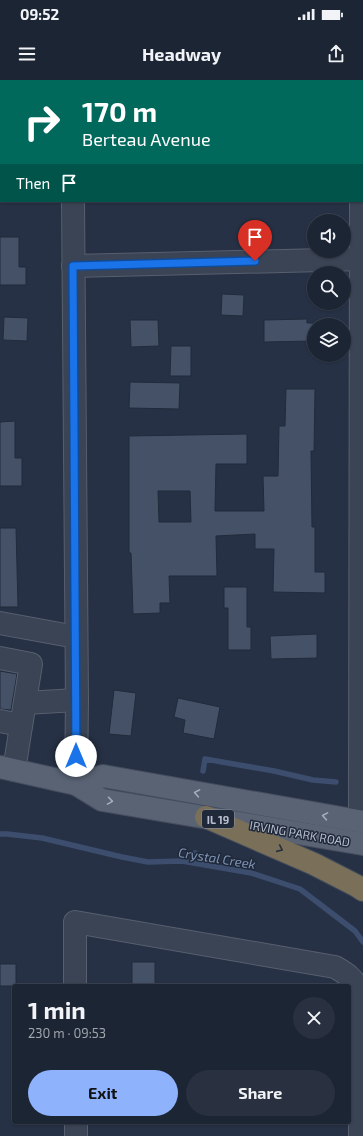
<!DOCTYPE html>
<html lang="en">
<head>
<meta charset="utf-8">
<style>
	body { margin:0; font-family:"Exo 2",sans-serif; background:#293140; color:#f1f3f6; height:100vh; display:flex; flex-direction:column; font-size:15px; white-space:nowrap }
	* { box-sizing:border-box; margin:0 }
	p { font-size:13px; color:#a0a5ac }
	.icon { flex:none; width:22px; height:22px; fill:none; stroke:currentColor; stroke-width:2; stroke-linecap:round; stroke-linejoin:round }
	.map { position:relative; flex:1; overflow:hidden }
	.drawer { position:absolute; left:12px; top:904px; width:339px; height:140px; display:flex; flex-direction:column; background:#1c2534; border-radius:4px; box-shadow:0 1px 3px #0004,0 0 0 1px #3a424f }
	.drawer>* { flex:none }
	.top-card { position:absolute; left:0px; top:0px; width:363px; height:122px; box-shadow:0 1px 3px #0004,0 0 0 1px #3a424f; background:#00695c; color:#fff; overflow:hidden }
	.buttons { position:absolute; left:307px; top:134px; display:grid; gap:8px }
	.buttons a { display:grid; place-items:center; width:44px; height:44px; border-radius:50%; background:#1c2534; box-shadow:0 1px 3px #0004,0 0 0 1px #3a424f; font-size:20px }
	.pin { position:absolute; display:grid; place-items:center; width:34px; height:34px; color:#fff; margin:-41px -17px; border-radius:50% 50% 50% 0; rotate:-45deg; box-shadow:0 0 4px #0007 }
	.pin .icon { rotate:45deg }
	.me { position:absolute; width:44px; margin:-22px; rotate:0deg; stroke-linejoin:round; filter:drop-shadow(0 0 3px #0008) }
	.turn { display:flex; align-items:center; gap:14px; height:84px; padding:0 16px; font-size:18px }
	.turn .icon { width:52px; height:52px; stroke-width:2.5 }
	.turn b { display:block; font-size:28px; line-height:34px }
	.then { display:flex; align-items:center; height:38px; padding:0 16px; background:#0003; gap:8px; font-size:15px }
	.round { display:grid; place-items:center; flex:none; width:42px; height:42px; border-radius:21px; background:#293140 }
	.overview { display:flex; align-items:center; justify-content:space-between; height:68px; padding:0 16px }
	h1 { font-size:24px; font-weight:700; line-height:30px }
	.button { display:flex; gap:8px; margin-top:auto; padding:8px 16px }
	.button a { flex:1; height:46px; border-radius:24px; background:#8fb2fc; color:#111; font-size:16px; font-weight:700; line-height:46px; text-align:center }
	.button a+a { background:#293140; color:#f1f3f6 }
	.status { display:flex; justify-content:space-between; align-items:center; height:28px; padding:0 20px; background:#1c2534; direction:ltr }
	.status svg { height:11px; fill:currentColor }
	header { display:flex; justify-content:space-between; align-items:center; height:52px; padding:0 16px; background:#1c2534; font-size:18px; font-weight:700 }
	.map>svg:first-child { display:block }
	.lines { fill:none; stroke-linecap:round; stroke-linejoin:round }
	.stream { stroke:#3c4d6e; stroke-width:5.5 }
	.building { fill:#455167; stroke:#212b3c; fill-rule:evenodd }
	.minor-casing { stroke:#575f6f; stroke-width:24 }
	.major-casing { stroke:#454d5e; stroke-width:24 }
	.highway-casing { stroke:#424c5c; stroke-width:24 }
	.minor { stroke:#3b4454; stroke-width:22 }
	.major { stroke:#596374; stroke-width:22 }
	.highway { stroke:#7a6f58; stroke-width:22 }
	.oneway { stroke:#a6adbc }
	.oneway2 { stroke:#28303d }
	.route-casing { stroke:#114b97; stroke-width:10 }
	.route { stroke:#1a73e8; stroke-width:7 }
	.labels { text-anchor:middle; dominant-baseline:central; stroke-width:3; stroke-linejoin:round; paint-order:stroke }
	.shield { fill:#1f293a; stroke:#8b92a2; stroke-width:1 }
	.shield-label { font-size:11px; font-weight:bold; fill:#b9bfce }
	.street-label { font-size:12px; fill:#b9bfce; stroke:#1f293a }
	.water-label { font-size:13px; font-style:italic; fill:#7f93b5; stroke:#1f293a }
</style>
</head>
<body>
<div class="status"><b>09:52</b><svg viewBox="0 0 49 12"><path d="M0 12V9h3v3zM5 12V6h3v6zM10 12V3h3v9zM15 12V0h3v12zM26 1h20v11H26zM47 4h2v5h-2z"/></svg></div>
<header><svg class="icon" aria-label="menu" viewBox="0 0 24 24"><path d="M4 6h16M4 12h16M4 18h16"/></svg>Headway<svg class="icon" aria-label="share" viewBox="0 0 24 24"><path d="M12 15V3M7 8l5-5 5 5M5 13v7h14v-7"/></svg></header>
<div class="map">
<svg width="363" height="1056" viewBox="0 0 363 1056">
	<rect width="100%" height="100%" fill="#263145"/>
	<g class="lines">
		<!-- stream -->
		<g class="stream">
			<path d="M203,691L205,679L274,691L313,700L336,702"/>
			<path d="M0,754H7L42,758L122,777L148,782L182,781L251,793L300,809L355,851L363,862"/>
			<path d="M194,783L195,773"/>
		</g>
	</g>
	<!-- building -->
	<g class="building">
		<path d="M0,157H19V187H26V205H0Z"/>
		<path d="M222,214L244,215L243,236L221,235Z"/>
		<path d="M4,237L28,238L27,261L3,260Z"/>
		<path d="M307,239V243H314V261L264,262V240Z"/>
		<path d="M130,240H158L159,266L131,267Z"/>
		<path d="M171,266H191V296H170Z"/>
		<path d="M130,302L180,303L179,329L129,328Z"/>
		<path d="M286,309H315L314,371H311L312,447H315V492H325V513L273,512L274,469H255V454L216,456L217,496H169L170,523H160V533L133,534L131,473H129V356L247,354V384H216L215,431H264L263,396H278L279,346H285ZM158,411H190L191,442H159Z"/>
		<path d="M15,341V378H22V406H0V342Z"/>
		<path d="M0,448H16L18,527H0Z"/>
		<path d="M224,507H247V547H251V570H228V528H224Z"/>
		<path d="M317,554V578L271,579L270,556Z"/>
		<path d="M0,591L17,594L11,630L0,629Z"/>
		<path d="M114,610L136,613L131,656L109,654Z"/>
		<path d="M178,618L220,627L214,659L183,653L185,640L174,637Z"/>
		<rect x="132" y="882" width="23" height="24"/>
		<rect x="0" y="884" width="16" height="22"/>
	</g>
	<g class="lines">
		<defs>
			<g id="minor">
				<path d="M361,0V1"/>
				<path d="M73,1V0"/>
				<path d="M73,121L77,620L76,704"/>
				<path d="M73,186L363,179"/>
				<path d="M0,543L76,557"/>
				<path d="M0,578L31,584L14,690"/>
				<path d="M25,623L77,620"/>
				<path d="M0,641L21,645"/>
				<path d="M360,742L361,121"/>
				<path d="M75,906V842L335,887C349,895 353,898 360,913V1056"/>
				<path d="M76,1042V1056"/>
			</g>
			<g id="major">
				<path d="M0,687L76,704L102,720L363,764"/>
				<path d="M76,704L103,696L363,742"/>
			</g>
			<path id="highway" d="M206,737L314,784L357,806L363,810"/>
		</defs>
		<!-- minor casing -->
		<use href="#minor" class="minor-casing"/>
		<!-- major casing -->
		<use href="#major" class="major-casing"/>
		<!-- highway casing -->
		<use href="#highway" class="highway-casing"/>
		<!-- minor -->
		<use href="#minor" class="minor"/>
		<!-- major -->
		<use href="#major" class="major"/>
		<!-- highway -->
		<use href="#highway" class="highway"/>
	</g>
	<!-- one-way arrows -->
	<defs><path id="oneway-chevron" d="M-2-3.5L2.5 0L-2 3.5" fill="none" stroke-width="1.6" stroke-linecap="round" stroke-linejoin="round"/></defs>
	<g class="oneway">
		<use href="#oneway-chevron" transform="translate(197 713) rotate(-170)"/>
		<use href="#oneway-chevron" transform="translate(110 721) rotate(9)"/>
		<use href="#oneway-chevron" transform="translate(325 736) rotate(-170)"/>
	</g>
	<use class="oneway2" href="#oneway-chevron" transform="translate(280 769) rotate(24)"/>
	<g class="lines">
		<defs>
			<path id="route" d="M76,676L73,186L255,181"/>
		</defs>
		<!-- route casing -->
		<use href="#route" class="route-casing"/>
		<!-- route -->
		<use href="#route" class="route"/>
	</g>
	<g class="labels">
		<!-- shield labels -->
		<rect class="shield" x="202" y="730" width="32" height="18" rx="3"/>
		<g class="shield-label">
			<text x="218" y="739">IL 19</text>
		</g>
		<!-- street labels -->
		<g class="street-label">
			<text transform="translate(300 753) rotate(10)">IRVING PARK ROAD</text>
		</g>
		<!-- water labels -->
		<g class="water-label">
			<text transform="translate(217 778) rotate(9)">Crystal Creek</text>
		</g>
	</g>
</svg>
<div class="buttons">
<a><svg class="icon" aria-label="sound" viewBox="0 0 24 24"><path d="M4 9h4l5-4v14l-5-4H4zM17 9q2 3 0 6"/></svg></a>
<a><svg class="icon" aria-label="search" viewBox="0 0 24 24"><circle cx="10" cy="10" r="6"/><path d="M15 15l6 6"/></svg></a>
<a><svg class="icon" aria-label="layers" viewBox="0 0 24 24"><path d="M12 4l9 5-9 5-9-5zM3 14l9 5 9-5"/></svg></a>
</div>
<div class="pin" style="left:255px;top:181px;background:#d93025"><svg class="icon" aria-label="arrive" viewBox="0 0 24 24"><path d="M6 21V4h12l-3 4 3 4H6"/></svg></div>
<svg class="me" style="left:76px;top:676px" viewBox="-20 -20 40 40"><circle r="19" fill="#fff"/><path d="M0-13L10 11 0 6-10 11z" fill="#1a73e8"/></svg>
<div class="top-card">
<div class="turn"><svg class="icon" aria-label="right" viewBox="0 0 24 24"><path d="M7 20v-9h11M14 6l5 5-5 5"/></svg><div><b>170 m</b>Berteau Avenue</div></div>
<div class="then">Then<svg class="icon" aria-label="arrive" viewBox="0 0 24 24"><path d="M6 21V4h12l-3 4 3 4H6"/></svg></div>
</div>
<section class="drawer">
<div class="overview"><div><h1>1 min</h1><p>230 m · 09:53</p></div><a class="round"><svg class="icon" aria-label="close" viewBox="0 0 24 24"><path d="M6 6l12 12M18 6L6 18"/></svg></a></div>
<div class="button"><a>Exit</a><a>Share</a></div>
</section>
</div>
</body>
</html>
